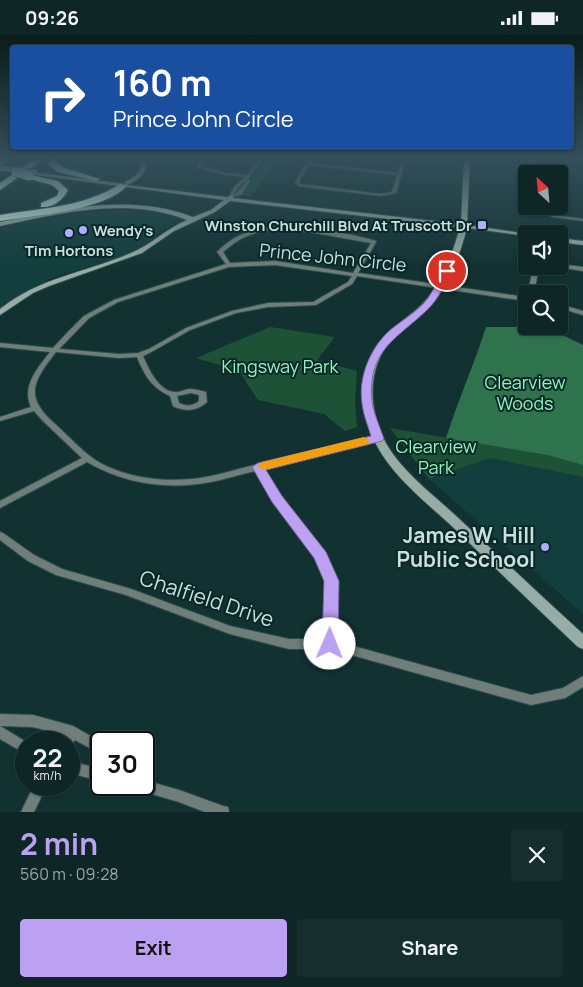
<!DOCTYPE html>
<html lang="en">
<head>
<meta charset="utf-8">
<style>
	body { margin:0; font-family:Manrope,sans-serif; background:#172e2e; color:#f1f3f6; height:100vh; display:flex; flex-direction:column; font-size:19px; white-space:nowrap }
	* { box-sizing:border-box; margin:0 }
	p { font-size:16px; color:#9ba5a7 }
	.icon { flex:none; width:28px; height:28px; fill:none; stroke:currentColor; stroke-width:2; stroke-linecap:round; stroke-linejoin:round }
	.map { position:relative; height:777px; overflow:hidden }
	.sheet { display:flex; flex-direction:column; background:#0e2626; flex:1 }
	.sheet>* { flex:none }
	.top-card { position:absolute; left:10px; top:10px; width:564px; height:105px; border-radius:5px; box-shadow:0 1px 4px #0004,0 0 0 1px #2e4343; background:#1a4fa0; color:#fff; overflow:hidden }
	.needle { width:32px; rotate:334deg }
	.controls { position:absolute; left:518px; top:130px; display:grid; gap:10px }
	.controls a { display:grid; place-items:center; width:50px; height:50px; border-radius:5px; background:#0e2626; box-shadow:0 1px 4px #0004,0 0 0 1px #2e4343; font-size:25px }
	.speed { position:absolute; left:15px; top:696px; display:flex; gap:10px; font-size:25px; font-weight:700; text-align:center }
	.speed>* { display:grid; place-content:center; width:65px; height:65px; border-radius:50%; background:#0e2626; box-shadow:0 1px 4px #0004,0 0 0 1px #2e4343; line-height:1 }
	.speed small { font-size:12px; font-weight:400 }
	.speed .limit { border:2px solid #111; border-radius:8px; background:#fff; color:#111 }
	.pin { position:absolute; display:grid; place-items:center; width:42px; height:42px; color:#fff; margin:-21px; border:2px solid #fff; border-radius:50%; box-shadow:0 1px 5px #0007 }
	.me { position:absolute; width:55px; margin:-28px; rotate:1deg; stroke-linejoin:round; filter:drop-shadow(0 0 4px #0008) }
	.turn { display:flex; align-items:center; gap:18px; height:105px; padding:0 20px; font-size:22px }
	.turn .icon { width:65px; height:65px; stroke-width:2.5 }
	.turn b { display:block; font-size:35px; line-height:42px }
	.round { display:grid; place-items:center; flex:none; width:52px; height:52px; border-radius:5px; background:#172e2e }
	.overview { display:flex; align-items:center; justify-content:space-between; height:85px; padding:0 20px }
	h1 { font-size:30px; font-weight:700; line-height:38px; color:#bca0f2 }
	.button { display:flex; gap:10px; margin-top:auto; padding:10px 20px }
	.button a { flex:1; height:58px; border-radius:5px; background:#bca0f2; color:#111; font-size:20px; font-weight:700; line-height:58px; text-align:center }
	.button a+a { background:#172e2e; color:#f1f3f6 }
	.status { display:flex; justify-content:space-between; align-items:center; height:35px; padding:0 25px; background:#0e2626; direction:ltr }
	.status svg { height:14px; fill:currentColor }
	.map>svg:first-child { display:block }
	.built { fill:#123e3d }
	.green { fill:#1e5236 }
	.forest { fill:#2f734e }
	.lines { fill:none; stroke-linecap:round; stroke-linejoin:round }
	.street-casing { stroke:#304e4d; stroke-width:2 }
	.secondary-casing { stroke:#304e4d; stroke-width:2 }
	.highway-casing { stroke:#304e4d; stroke-width:3 }
	.street { fill:#707e7a; fill-rule:evenodd }
	.secondary { fill:#97aca5; fill-rule:evenodd }
	.highway { fill:#cff1e6; fill-rule:evenodd }
	.secondary-bridge-casing { stroke:#304e4d; stroke-width:7; stroke-linecap:butt }
	.highway-bridge-casing { stroke:#304e4d; stroke-width:10; stroke-linecap:butt }
	.secondary-bridge { stroke:#97aca5; stroke-width:5.5 }
	.highway-bridge { stroke:#cff1e6; stroke-width:9 }
	.route { fill:#bca0f2; stroke:#7a689d }
	.slow { fill:#f59e0b }
	.poi-dot { fill:#b1adfa; stroke:#072828; stroke-width:2 }
	.labels { text-anchor:middle; dominant-baseline:central; stroke-width:4; stroke-linejoin:round; paint-order:stroke }
	.far-poi-label { font-size:15px; font-weight:bold; fill:#cddedd; stroke:#072828; text-anchor:end }
	.street-label { font-size:18px; fill:#cddedd; stroke:#072828 }
	.park-label { font-size:18px; fill:#93f3ba; stroke:#072828 }
	.near-poi-label { font-size:21px; font-weight:bold; fill:#cddedd; stroke:#072828; text-anchor:end }
	.near-street-label { font-size:21px; fill:#cddedd; stroke:#072828 }
</style>
</head>
<body>
<div class="status"><b>09:26</b><svg viewBox="0 0 49 12"><path d="M0 12V9h3v3zM5 12V6h3v6zM10 12V3h3v9zM15 12V0h3v12zM26 1h20v11H26zM47 4h2v5h-2z"/></svg></div>
<div class="map">
<svg width="583" height="777" viewBox="0 0 583 777">
	<rect width="100%" height="100%" fill="#123232"/>
	<!-- built -->
	<g class="built">
		<path d="M140,174L161,176L185,184L168,192L131,219L54,242L32,253L0,274V191L85,177Z"/>
		<path d="M490,423L583,442V579L429,444Z"/>
	</g>
	<!-- green -->
	<g class="green">
		<path d="M266,124H278L250,162L242,160L241,159Z"/>
		<path d="M270,292L335,302L317,325L357,336L355,367L357,392L345,396L324,379L258,365L239,336L196,323Z"/>
		<path d="M390,393L547,420L583,430V442L490,423L429,444Z"/>
	</g>
	<!-- forest -->
	<path class="forest" d="M486,292H546L583,310V430L547,420L446,403C458,365 474,330 486,292Z"/>
	<g class="lines">
		<defs>
			<g id="street">
				<path d="M202,124H206L201,131L225,138L247,140L260,124H264L248,144L250,146L241,160L232,162L230,161C231,153 240,146 245,142L225,140L197,132ZM246,146L237,158L234,159L243,147Z"/>
				<path d="M309,124H313L310,128L398,138L402,124H406L396,158L381,161L298,151L295,147ZM309,130L397,140L392,157L381,159L300,149L299,147Z"/>
				<path d="M535,124H539L536,128L537,139H533L532,128Z"/>
				<path d="M539,171H543L544,175L554,180L583,184V186L553,182L540,177Z"/>
				<path d="M269,192C304,192 342,196 376,206V207L358,238L526,262V266L357,241L352,249L316,270L268,272L236,278L190,295L153,316L143,321C148,333 159,357 175,357C180,358 185,354 190,354C195,354 201,356 206,357L207,367C197,376 185,377 173,371L170,361C151,352 145,341 137,322L119,323L56,317C34,345 23,361 54,388C71,403 85,421 106,431C138,446 177,448 211,441C226,438 241,433 255,430C296,420 337,411 378,402H381L382,404L381,406L263,434L280,462L323,518L336,546L335,606L531,660L563,653L583,641V652L565,663L531,670L330,614H289L230,599L126,560L56,540L28,526L0,505V497L3,498L34,520L62,534L131,554L230,591L289,604H325L326,546L316,523L274,466L256,436C241,439 226,444 211,447C168,455 124,449 87,427L0,473V466L82,423L43,386L34,376L0,386V382L31,372C21,351 38,333 50,317L0,312V308L53,313L67,298L84,281L114,265L226,229L217,217C233,201 247,196 269,192ZM269,195H289L309,197L371,208L353,238L275,226L230,228L223,217C239,203 248,199 269,195ZM275,230L352,241L348,247L313,267L268,268L232,276L186,293L149,314L138,318L119,319L59,314L89,283L118,267L229,232ZM191,358L199,360V366C193,371 187,372 179,368L177,361Z"/>
				<path d="M559,229L583,232V236L557,232V231H559Z"/>
				<path d="M533,231H539L534,259H528Z"/>
				<path d="M559,269L583,276V280L559,273Z"/>
				<path d="M0,679L33,680L73,691L103,708H101V719L75,705L69,713V708H60L64,700L33,692L0,691Z"/>
				<path d="M0,691L28,708H26V719L0,704Z"/>
				<path d="M69,726L101,734V746L69,738Z"/>
				<path d="M144,745L179,755L223,771L228,772L229,777H205L179,767L135,754L133,750H144Z"/>
				<path d="M34,750H47L34,777H21Z"/>
			</g>
			<g id="secondary">
				<path d="M137,124H142L146,128C147,139 137,146 127,150L227,162L231,160L233,161V163L461,189L464,124H470L467,190L529,199H526V201L467,193C460,219 450,249 432,268C414,288 391,298 380,322C367,350 372,384 387,410C403,437 432,459 455,480C498,520 540,560 583,599V614L578,612C537,573 496,534 455,494C425,466 386,437 371,398C361,375 360,347 370,324C383,295 408,286 427,264C444,246 453,216 460,192L230,166L215,177L174,196L142,218L49,251L33,258L0,280V274C40,242 85,238 131,218C151,210 167,193 187,185C127,161 61,178 0,191V187C65,174 129,158 193,182L211,175L224,165L28,139L31,137L126,149L125,147C133,143 140,139 141,129Z"/>
				<path d="M559,203L583,206V210L559,207Z"/>
			</g>
			<g id="highway">
				<path d="M2,124H12L0,131V126Z"/>
				<path d="M35,124H44L0,155V148Z"/>
				<path d="M48,124H56V127L64,133L100,144L96,146L58,137L49,130Z"/>
				<path d="M26,139L58,146L68,155C63,165 53,173 41,172V168L57,161L59,156L52,150L26,143Z"/>
				<path d="M120,149L127,151C103,176 34,180 0,186V180C41,173 85,172 120,149Z"/>
			</g>
		</defs>
		<!-- street casing -->
		<use href="#street" class="street-casing"/>
		<!-- secondary casing -->
		<use href="#secondary" class="secondary-casing"/>
		<!-- highway casing -->
		<use href="#highway" class="highway-casing"/>
		<!-- street -->
		<use href="#street" class="street"/>
		<!-- secondary -->
		<use href="#secondary" class="secondary"/>
		<!-- highway -->
		<use href="#highway" class="highway"/>
		<defs>
			<path id="secondary-bridge" d="M0,133L35,137"/>
			<path id="highway-bridge" d="M16,137L29,141"/>
		</defs>
		<!-- secondary-bridge casing -->
		<use href="#secondary-bridge" class="secondary-bridge-casing"/>
		<!-- highway-bridge casing -->
		<use href="#highway-bridge" class="highway-bridge-casing"/>
		<!-- secondary-bridge -->
		<use href="#secondary-bridge" class="secondary-bridge"/>
		<!-- highway-bridge -->
		<use href="#highway-bridge" class="highway-bridge"/>
	</g>
	<!-- sky -->
	<linearGradient id="sky" x2="0" y2="1"><stop stop-color="#0a1c1c"/><stop offset="0.53" stop-color="#334f5a"/><stop offset="1" stop-color="#334f5a" stop-opacity="0"/></linearGradient>
	<rect width="583" height="233" fill="url(#sky)"/>
	<!-- route -->
	<path class="route" d="M444,235L451,236C445,249 439,263 429,273C398,304 367,313 372,367C374,379 380,392 384,404L382,406L266,435L282,461L326,517L339,546L338,609L336,614L330,616L325,614L322,609L324,546L314,523L272,467L252,432L258,428L371,401C368,391 363,379 362,368C358,343 370,314 388,297C399,287 414,279 424,268C433,258 437,246 444,235Z"/>
	<!-- slow -->
	<path class="slow" d="M364,402L370,406L368,409L263,435L257,431L263,427Z"/>
	<!-- markers -->
	<g class="poi-dot">
		<rect x="477" y="185" width="10" height="10" rx="2.5"/>
		<circle cx="83" cy="195" r="5"/>
		<circle cx="69" cy="198" r="5"/>
		<circle cx="545" cy="512" r="5"/>
	</g>
	<g class="labels">
		<!-- far-poi labels -->
		<g class="far-poi-label">
			<text x="472" y="190">Winston Churchill Blvd At Truscott Dr</text>
			<text x="93" y="195" text-anchor="start">Wendy's</text>
			<text x="69" y="215" text-anchor="middle">Tim Hortons</text>
		</g>
		<!-- street labels -->
		<g class="street-label">
			<text transform="translate(333 222) rotate(6)">Prince John Circle</text>
		</g>
		<!-- park labels -->
		<g class="park-label">
			<text x="280" y="331">Kingsway Park</text>
			<text x="525" y="347">Clearview<tspan x="525" dy="21">Woods</tspan></text>
			<text x="436" y="411">Clearview<tspan x="436" dy="21">Park</tspan></text>
		</g>
		<!-- near-poi labels -->
		<g class="near-poi-label">
			<text x="535" y="500">James W. Hill<tspan x="535" dy="24">Public School</tspan></text>
		</g>
		<!-- near-street labels -->
		<g class="near-street-label">
			<text transform="translate(207 563) rotate(18)">Chalfield Drive</text>
		</g>
	</g>
</svg>
<div class="controls">
<a><svg class="needle" viewBox="-14 -14 28 28"><path d="M0-13l5 13h-10z" fill="#e53935"/><path d="M0 13l5-13h-10z" fill="#9ba5a7"/></svg></a>
<a><svg class="icon" aria-label="sound" viewBox="0 0 24 24"><path d="M4 9h4l5-4v14l-5-4H4zM17 9q2 3 0 6"/></svg></a>
<a><svg class="icon" aria-label="search" viewBox="0 0 24 24"><circle cx="10" cy="10" r="6"/><path d="M15 15l6 6"/></svg></a>
</div>
<div class="speed"><div>22<small>km/h</small></div><div class="limit">30</div></div>
<div class="pin" style="left:447px;top:236px;background:#d93025"><svg class="icon" aria-label="arrive" viewBox="0 0 24 24"><path d="M6 21V4h12l-3 4 3 4H6"/></svg></div>
<svg class="me" style="left:330px;top:609px" viewBox="-20 -20 40 40"><circle r="19" fill="#fff"/><path d="M0-13L10 11 0 6-10 11z" fill="#bca0f2"/></svg>
<div class="top-card">
<div class="turn"><svg class="icon" aria-label="right" viewBox="0 0 24 24"><path d="M7 20v-9h11M14 6l5 5-5 5"/></svg><div><b>160 m</b>Prince John Circle</div></div>
</div>
</div>
<section class="sheet">
<div class="overview"><div><h1>2 min</h1><p>560 m · 09:28</p></div><a class="round"><svg class="icon" aria-label="close" viewBox="0 0 24 24"><path d="M6 6l12 12M18 6L6 18"/></svg></a></div>
<div class="button"><a>Exit</a><a>Share</a></div>
</section>
</body>
</html>
